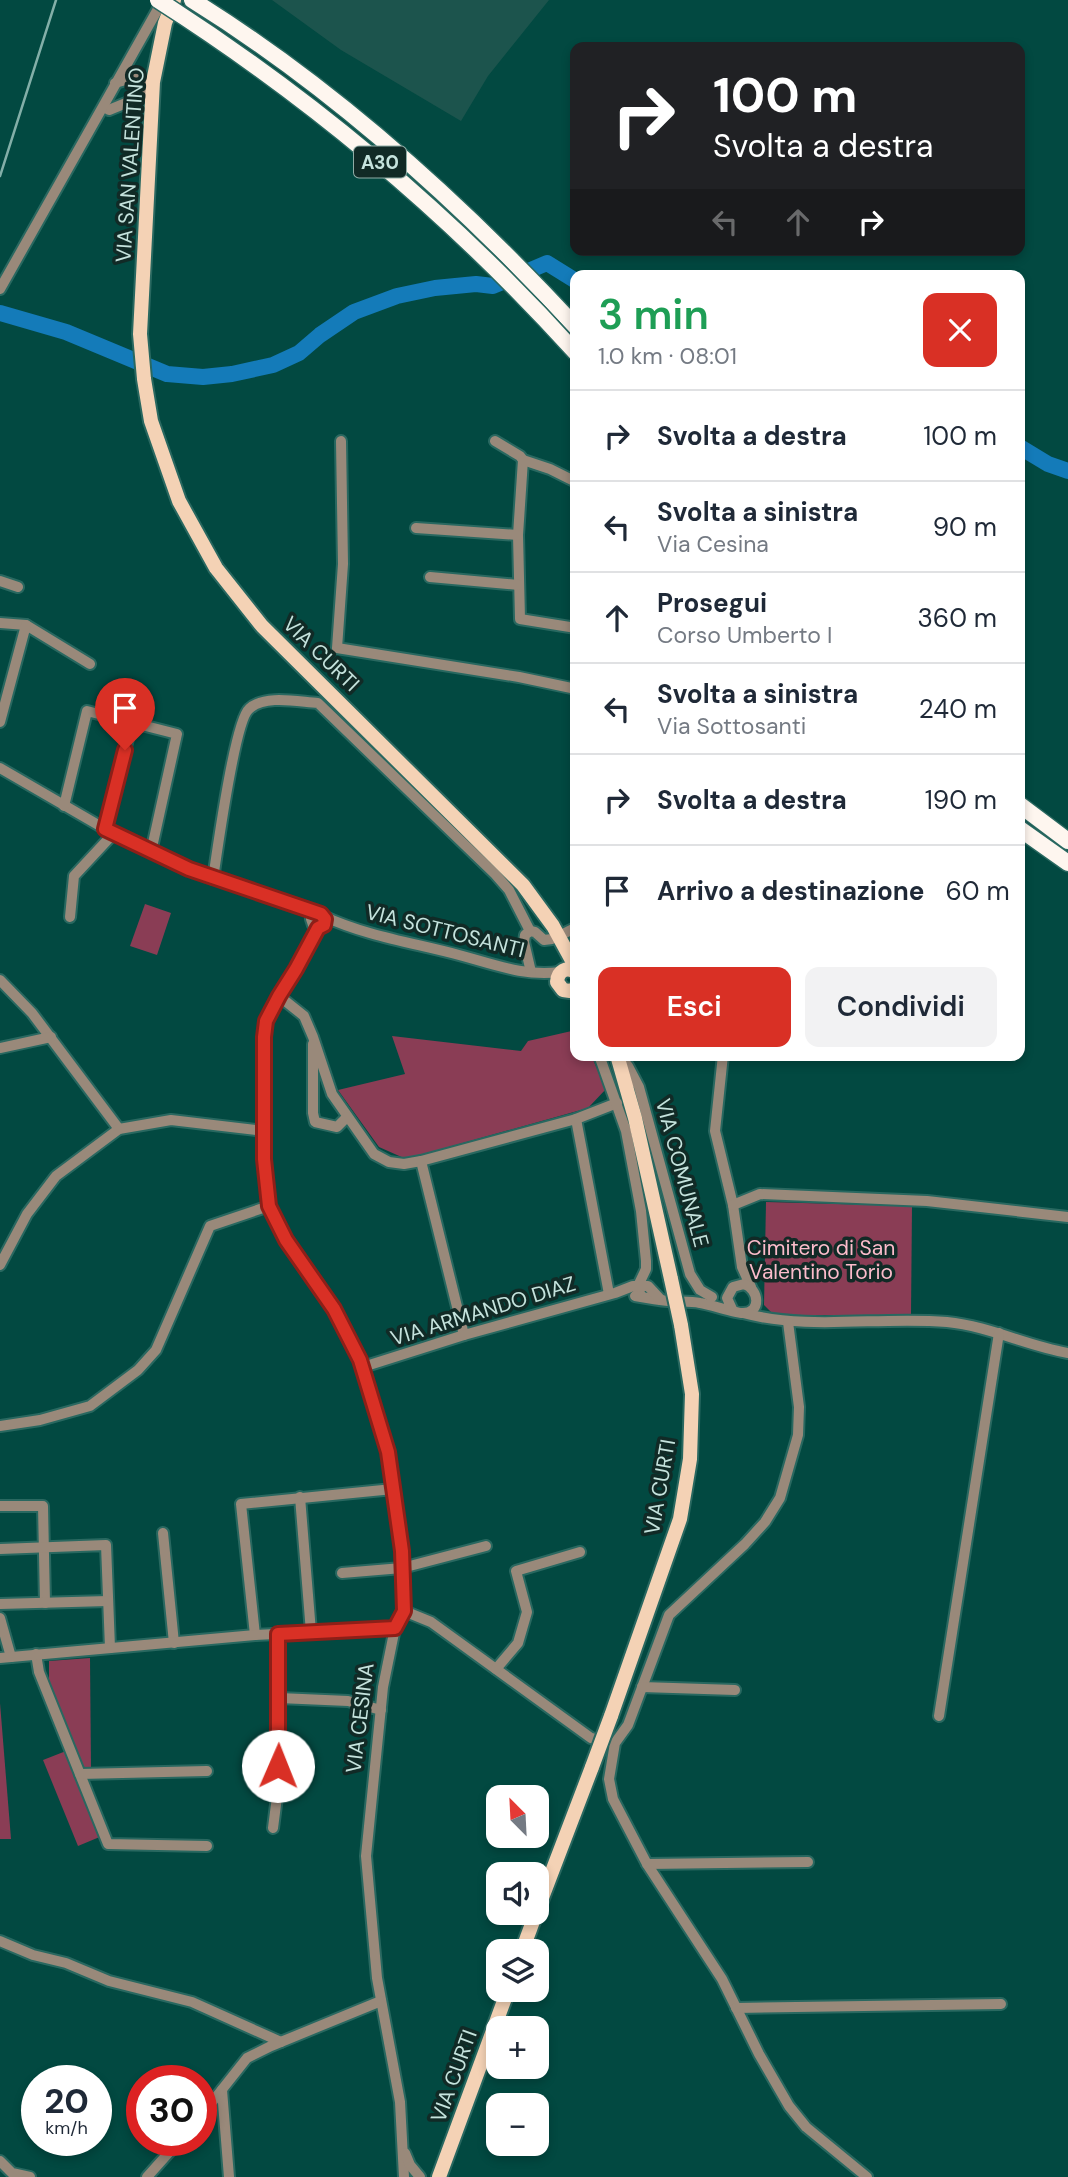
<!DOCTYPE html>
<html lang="it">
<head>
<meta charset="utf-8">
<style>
	body { margin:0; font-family:"DM Sans",sans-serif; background:#f2f2f3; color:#1f2937; height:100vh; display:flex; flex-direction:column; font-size:26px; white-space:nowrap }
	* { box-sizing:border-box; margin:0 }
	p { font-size:23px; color:#747a83 }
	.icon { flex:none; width:38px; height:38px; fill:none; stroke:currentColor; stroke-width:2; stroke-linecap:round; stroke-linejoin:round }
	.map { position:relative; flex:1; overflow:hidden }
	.side { position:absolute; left:570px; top:270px; width:455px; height:791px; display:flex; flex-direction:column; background:#fff; border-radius:14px; box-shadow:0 4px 10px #0003 }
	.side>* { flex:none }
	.banner { position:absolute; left:570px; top:42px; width:455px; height:214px; border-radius:14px; box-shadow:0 4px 10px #0003; background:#202124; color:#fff; overflow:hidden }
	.needle { width:46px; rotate:336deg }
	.fabs { position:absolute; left:486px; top:1785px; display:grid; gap:14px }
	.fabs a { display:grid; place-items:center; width:63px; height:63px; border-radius:14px; background:#fff; box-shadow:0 4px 10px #0003; font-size:35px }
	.speed { position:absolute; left:21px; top:2065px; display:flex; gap:14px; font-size:35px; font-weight:700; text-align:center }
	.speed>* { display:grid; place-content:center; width:91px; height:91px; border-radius:50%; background:#fff; box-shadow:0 4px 10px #0003; line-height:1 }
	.speed small { font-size:18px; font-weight:400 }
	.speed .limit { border:10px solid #d22; background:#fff; color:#111 }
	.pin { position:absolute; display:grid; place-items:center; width:60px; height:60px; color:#fff; margin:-72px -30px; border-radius:50% 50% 50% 0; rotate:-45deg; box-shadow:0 0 7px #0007 }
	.pin .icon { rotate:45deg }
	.me { position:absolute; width:77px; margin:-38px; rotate:1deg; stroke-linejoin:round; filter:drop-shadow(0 0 5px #0008) }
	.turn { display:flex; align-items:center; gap:24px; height:147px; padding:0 28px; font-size:32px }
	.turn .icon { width:91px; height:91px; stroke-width:2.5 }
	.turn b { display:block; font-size:49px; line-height:60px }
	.lanes { display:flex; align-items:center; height:66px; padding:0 28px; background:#0003; justify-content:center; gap:35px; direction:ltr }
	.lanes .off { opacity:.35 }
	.round { display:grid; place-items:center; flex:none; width:74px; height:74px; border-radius:14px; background:#f2f2f3 }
	.headline { display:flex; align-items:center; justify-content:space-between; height:119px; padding:0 28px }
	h1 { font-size:42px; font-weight:600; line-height:52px; color:#1e9e55 }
	.cta { display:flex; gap:14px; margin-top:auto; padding:14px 28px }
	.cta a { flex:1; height:80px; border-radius:14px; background:#d93025; color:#fff; font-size:28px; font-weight:600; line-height:80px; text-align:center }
	.cta a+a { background:#f2f2f3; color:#1f2937 }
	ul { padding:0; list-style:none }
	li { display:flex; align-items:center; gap:21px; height:91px; padding:0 28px; border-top:2px solid #e0e1e3 }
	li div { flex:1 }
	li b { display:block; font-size:26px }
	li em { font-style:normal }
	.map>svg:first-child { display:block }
	.built { fill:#1c544d }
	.green { fill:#8a3d55 }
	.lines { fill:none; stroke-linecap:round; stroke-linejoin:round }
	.river { stroke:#147bb9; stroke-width:16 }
	.minor-casing { stroke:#296860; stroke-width:14 }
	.major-casing { stroke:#296860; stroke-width:18 }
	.highway-casing { stroke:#296860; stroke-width:19 }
	.minor { stroke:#99897a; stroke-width:10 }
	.major { stroke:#f4d2b5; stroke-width:14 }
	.highway { stroke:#fef6ef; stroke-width:16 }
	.rail { stroke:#83afa8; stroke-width:2.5 }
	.major-bridge-casing { stroke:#296860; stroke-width:18; stroke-linecap:butt }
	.highway-bridge-casing { stroke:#296860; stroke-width:19; stroke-linecap:butt }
	.major-bridge { stroke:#f4d2b5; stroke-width:14 }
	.highway-bridge { stroke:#fef6ef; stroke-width:16 }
	.route-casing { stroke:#8d1f18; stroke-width:18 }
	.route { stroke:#d93025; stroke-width:12 }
	.labels { text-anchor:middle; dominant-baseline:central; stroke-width:7; stroke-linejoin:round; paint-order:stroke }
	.shield { fill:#112a26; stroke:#8faca6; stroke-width:2 }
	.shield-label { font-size:19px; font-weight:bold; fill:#c5e3dd }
	.street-label { font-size:21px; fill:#c5e3dd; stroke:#112a26 }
	.park-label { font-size:21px; fill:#fcbccb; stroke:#112a26 }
</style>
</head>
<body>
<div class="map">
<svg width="1068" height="2177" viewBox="0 0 1068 2177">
	<rect width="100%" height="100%" fill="#024941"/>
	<!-- built -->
	<path class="built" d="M272,0H549L488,76L461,121L341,50Z"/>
	<!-- green -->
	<g class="green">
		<path d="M145,904L171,913L157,955L130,946Z"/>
		<path d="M576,1030V1055H591L606,1089L588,1108L406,1159L379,1147L338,1090L405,1074L392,1036L521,1051L528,1041Z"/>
		<path d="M766,1202L912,1206L911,1315H774L764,1305Z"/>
		<path d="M90,1658L91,1769H81L49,1686V1661Z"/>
		<path d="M0,1703L11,1839H0Z"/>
		<path d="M66,1751L102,1836L78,1846L43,1760Z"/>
	</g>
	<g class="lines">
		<!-- river -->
		<g class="river">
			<path d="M0,313L66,332L167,374L203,377L232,374L273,365L299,353L320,335L354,312L397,296L435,288L476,284L493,286L547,263L576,281"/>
			<path d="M1020,447L1048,464L1068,471"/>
		</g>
		<defs>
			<g id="minor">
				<path d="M109,110L153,92C143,74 132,78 115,83"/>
				<path d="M0,289L163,0"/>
				<path d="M341,441L343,564L337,648L519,677L576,689"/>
				<path d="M495,441L520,456L523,460L518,535L520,619L576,628"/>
				<path d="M523,460L550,469L576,482"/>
				<path d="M416,528L518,535"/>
				<path d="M430,577L519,585"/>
				<path d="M0,581L18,587"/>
				<path d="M0,623L26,625L90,664"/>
				<path d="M0,722L26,625"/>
				<path d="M0,768L119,837L189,869L321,914L325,922L318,928L313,925L311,919L318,914"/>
				<path d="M64,806L87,711L177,734L151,852"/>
				<path d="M105,829L132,723"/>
				<path d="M213,879C217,852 235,721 249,709C265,694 299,702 318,703L495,874L509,890L530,931"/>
				<path d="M323,916C366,936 414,943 459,955C493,964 525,977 560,972"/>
				<path d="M70,917L74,876L113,834"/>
				<path d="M318,928L266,1021L264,1037V1159L269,1206L286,1240L334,1309L363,1367L388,1452L402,1551L404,1611L395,1628L383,1687L366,1856L377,1978L400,2102L404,2177"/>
				<path d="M565,933L575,928L576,931"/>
				<path d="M531,972L524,942L525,935L530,931L535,932L544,940L552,939"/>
				<path d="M0,980L32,1013L119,1129"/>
				<path d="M279,996L304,1016L313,1037L332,1094L374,1154L389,1162L404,1164L421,1161L576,1119L617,1103"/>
				<path d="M313,1044V1113L315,1122L337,1127L347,1117"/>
				<path d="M0,1048L51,1037"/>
				<path d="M599,1055L626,1131L641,1211L646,1261V1269L637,1288L642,1297"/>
				<path d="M618,1055L628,1066L639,1087L690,1274L700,1290L712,1297"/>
				<path d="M723,1055L715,1131L733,1205L742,1267L751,1287"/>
				<path d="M576,1119L609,1294"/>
				<path d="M421,1161L464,1335"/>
				<path d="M733,1205L760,1194L927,1201L1068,1217"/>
				<path d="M0,1265L27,1214L56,1176L119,1129L171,1120L264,1131"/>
				<path d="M635,1296C646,1298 657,1300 668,1301C678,1302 690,1301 700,1303C709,1304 738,1314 743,1313C762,1313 759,1289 744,1284L733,1287L727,1298L732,1309"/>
				<path d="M743,1313C810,1331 879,1316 947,1322C989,1326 1027,1346 1068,1353"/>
				<path d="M788,1322L799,1407L798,1435L780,1498L765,1522L745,1544L669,1615L628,1725L615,1743L609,1779L613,1799L647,1864L722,1979L759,2054L789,2106L806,2127L867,2177"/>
				<path d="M363,1367L464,1335L615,1293L633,1286H648L661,1300"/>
				<path d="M0,1426L40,1420L90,1406L138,1370L156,1350L210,1226L269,1206"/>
				<path d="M300,1497L311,1632"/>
				<path d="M0,1506H43L45,1603"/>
				<path d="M163,1533L174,1643"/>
				<path d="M0,1549L106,1545L110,1648"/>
				<path d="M342,1573L402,1568L486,1546"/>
				<path d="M0,1604L108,1601"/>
				<path d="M404,1611L431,1622L591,1738L609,1742"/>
				<path d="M0,1618L11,1657"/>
				<path d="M255,1635L241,1504L393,1489"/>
				<path d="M36,1654L39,1672L108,1844L207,1846"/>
				<path d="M0,1658L255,1635L395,1628"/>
				<path d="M496,1669L518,1643L527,1612L516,1571L580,1552"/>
				<path d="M642,1687L735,1690"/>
				<path d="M279,1698L348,1701L381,1710"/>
				<path d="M939,1716L999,1333"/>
				<path d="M80,1774L207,1771"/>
				<path d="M273,1828L278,1789V1634"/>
				<path d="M647,1864L808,1862"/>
				<path d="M0,1941L33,1955L66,1963L109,1981L192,2002L281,2042"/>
				<path d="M736,2008L1001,2004"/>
				<path d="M222,2090L229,2177"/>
				<path d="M201,2116L247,2058L271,2046L381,2001"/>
				<path d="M405,2153L410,2165L420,2177"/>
				<path d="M0,2161L12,2173L30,2177"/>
				<path d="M147,2177L180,2140"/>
			</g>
			<g id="major">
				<path d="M174,0L165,23L153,82L140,334L144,379L151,421L179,501L216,568L262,626L523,885L553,926L576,968"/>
				<path d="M576,972C566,966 558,971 557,982L563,990L570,991L576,989"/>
				<path d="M617,1055L635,1118L671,1279"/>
				<path d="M611,1716L680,1519L690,1459L692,1394L681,1325"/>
				<path d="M537,1911L592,1767"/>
				<path d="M522,1951L536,1913"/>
				<path d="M439,2177L508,1990"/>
			</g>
			<g id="highway">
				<path d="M192,0C334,88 463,205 576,327"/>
				<path d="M1020,805L1068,841"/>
				<path d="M1020,829L1068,863"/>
			</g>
		</defs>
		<!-- minor casing -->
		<use href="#minor" class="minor-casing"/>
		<!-- major casing -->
		<use href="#major" class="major-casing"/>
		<!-- highway casing -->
		<use href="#highway" class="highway-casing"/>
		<!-- minor -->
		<use href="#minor" class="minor"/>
		<!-- major -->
		<use href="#major" class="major"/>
		<!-- highway -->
		<use href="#highway" class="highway"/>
		<!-- rail -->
		<path class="rail" d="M0,176L56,0"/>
		<defs>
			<g id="major-bridge">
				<path d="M671,1279L681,1325"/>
				<path d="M592,1767L611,1716"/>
			</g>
			<path id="highway-bridge" d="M158,0C313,99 453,217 576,353"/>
		</defs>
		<!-- major-bridge casing -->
		<use href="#major-bridge" class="major-bridge-casing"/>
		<!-- highway-bridge casing -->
		<use href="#highway-bridge" class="highway-bridge-casing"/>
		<!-- major-bridge -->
		<use href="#major-bridge" class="major-bridge"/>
		<!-- highway-bridge -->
		<use href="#highway-bridge" class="highway-bridge"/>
	</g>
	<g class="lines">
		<defs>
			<path id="route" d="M125,750L105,829L189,869L321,914L325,919L324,925L318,928L296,969L279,996L266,1021L264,1037V1159L269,1206L286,1240L334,1309L360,1360L388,1452L402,1551L404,1611L395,1628L278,1634V1766"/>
		</defs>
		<!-- route casing -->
		<use href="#route" class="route-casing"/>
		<!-- route -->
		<use href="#route" class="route"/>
	</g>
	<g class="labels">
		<!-- shield labels -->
		<rect class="shield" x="354" y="146.5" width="52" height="31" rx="5"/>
		<g class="shield-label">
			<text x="380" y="162">A30</text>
		</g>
		<!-- street labels -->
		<g class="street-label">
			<text transform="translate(130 165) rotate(-86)">VIA SAN VALENTINO</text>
			<text transform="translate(321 654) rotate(44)">VIA CURTI</text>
			<text transform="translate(445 931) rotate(14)">VIA SOTTOSANTI</text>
			<text transform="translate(682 1173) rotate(75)">VIA COMUNALE</text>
			<text transform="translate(483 1311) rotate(-17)">VIA ARMANDO DIAZ</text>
			<text transform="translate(660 1487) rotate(-80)">VIA CURTI</text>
			<text transform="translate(360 1718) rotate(-83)">VIA CESINA</text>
			<text transform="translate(454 2076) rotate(-70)">VIA CURTI</text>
		</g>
		<!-- park labels -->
		<g class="park-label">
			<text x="821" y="1248">Cimitero di San<tspan x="821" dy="24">Valentino Torio</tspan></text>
		</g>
	</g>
</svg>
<div class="fabs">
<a><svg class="needle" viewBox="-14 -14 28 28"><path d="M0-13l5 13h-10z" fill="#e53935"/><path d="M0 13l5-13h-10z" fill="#747a83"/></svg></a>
<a><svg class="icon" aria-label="sound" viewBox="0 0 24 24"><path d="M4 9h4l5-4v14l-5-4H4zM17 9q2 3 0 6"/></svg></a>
<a><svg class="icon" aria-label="layers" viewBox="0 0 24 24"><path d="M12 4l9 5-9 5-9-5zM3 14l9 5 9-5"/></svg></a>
<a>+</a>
<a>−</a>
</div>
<div class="speed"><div>20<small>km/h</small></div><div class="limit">30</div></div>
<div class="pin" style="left:125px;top:750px;background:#d93025"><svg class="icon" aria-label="arrive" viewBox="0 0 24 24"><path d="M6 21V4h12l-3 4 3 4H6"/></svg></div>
<svg class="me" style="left:278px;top:1766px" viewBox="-20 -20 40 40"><circle r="19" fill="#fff"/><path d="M0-13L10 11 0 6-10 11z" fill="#d93025"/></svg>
<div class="banner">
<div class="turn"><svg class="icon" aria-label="right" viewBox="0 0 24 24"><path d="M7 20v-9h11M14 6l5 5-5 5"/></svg><div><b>100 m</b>Svolta a destra</div></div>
<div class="lanes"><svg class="icon off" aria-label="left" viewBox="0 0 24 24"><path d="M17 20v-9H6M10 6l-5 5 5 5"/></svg><svg class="icon off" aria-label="ahead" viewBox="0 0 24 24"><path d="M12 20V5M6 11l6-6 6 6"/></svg><svg class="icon" aria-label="right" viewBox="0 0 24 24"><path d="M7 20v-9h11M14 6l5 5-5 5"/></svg></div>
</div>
<section class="side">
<div class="headline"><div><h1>3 min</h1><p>1.0 km · 08:01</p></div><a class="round" style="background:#d93025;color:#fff"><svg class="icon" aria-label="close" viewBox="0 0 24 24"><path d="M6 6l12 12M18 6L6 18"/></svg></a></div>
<ul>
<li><svg class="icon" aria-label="right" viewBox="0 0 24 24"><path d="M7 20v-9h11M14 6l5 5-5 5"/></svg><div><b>Svolta a destra</b></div><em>100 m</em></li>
<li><svg class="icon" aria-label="left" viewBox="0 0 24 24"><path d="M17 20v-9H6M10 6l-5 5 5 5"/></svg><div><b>Svolta a sinistra</b><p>Via Cesina</p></div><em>90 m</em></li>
<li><svg class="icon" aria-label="ahead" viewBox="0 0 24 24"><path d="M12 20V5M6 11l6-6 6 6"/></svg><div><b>Prosegui</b><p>Corso Umberto I</p></div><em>360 m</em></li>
<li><svg class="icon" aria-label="left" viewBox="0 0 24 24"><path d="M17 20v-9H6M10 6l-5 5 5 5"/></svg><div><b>Svolta a sinistra</b><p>Via Sottosanti</p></div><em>240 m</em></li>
<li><svg class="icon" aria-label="right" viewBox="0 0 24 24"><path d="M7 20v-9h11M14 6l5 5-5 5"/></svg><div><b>Svolta a destra</b></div><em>190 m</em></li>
<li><svg class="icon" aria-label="arrive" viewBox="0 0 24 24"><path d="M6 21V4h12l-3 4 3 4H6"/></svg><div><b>Arrivo a destinazione</b></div><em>60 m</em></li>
</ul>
<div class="cta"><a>Esci</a><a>Condividi</a></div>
</section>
</div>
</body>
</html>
